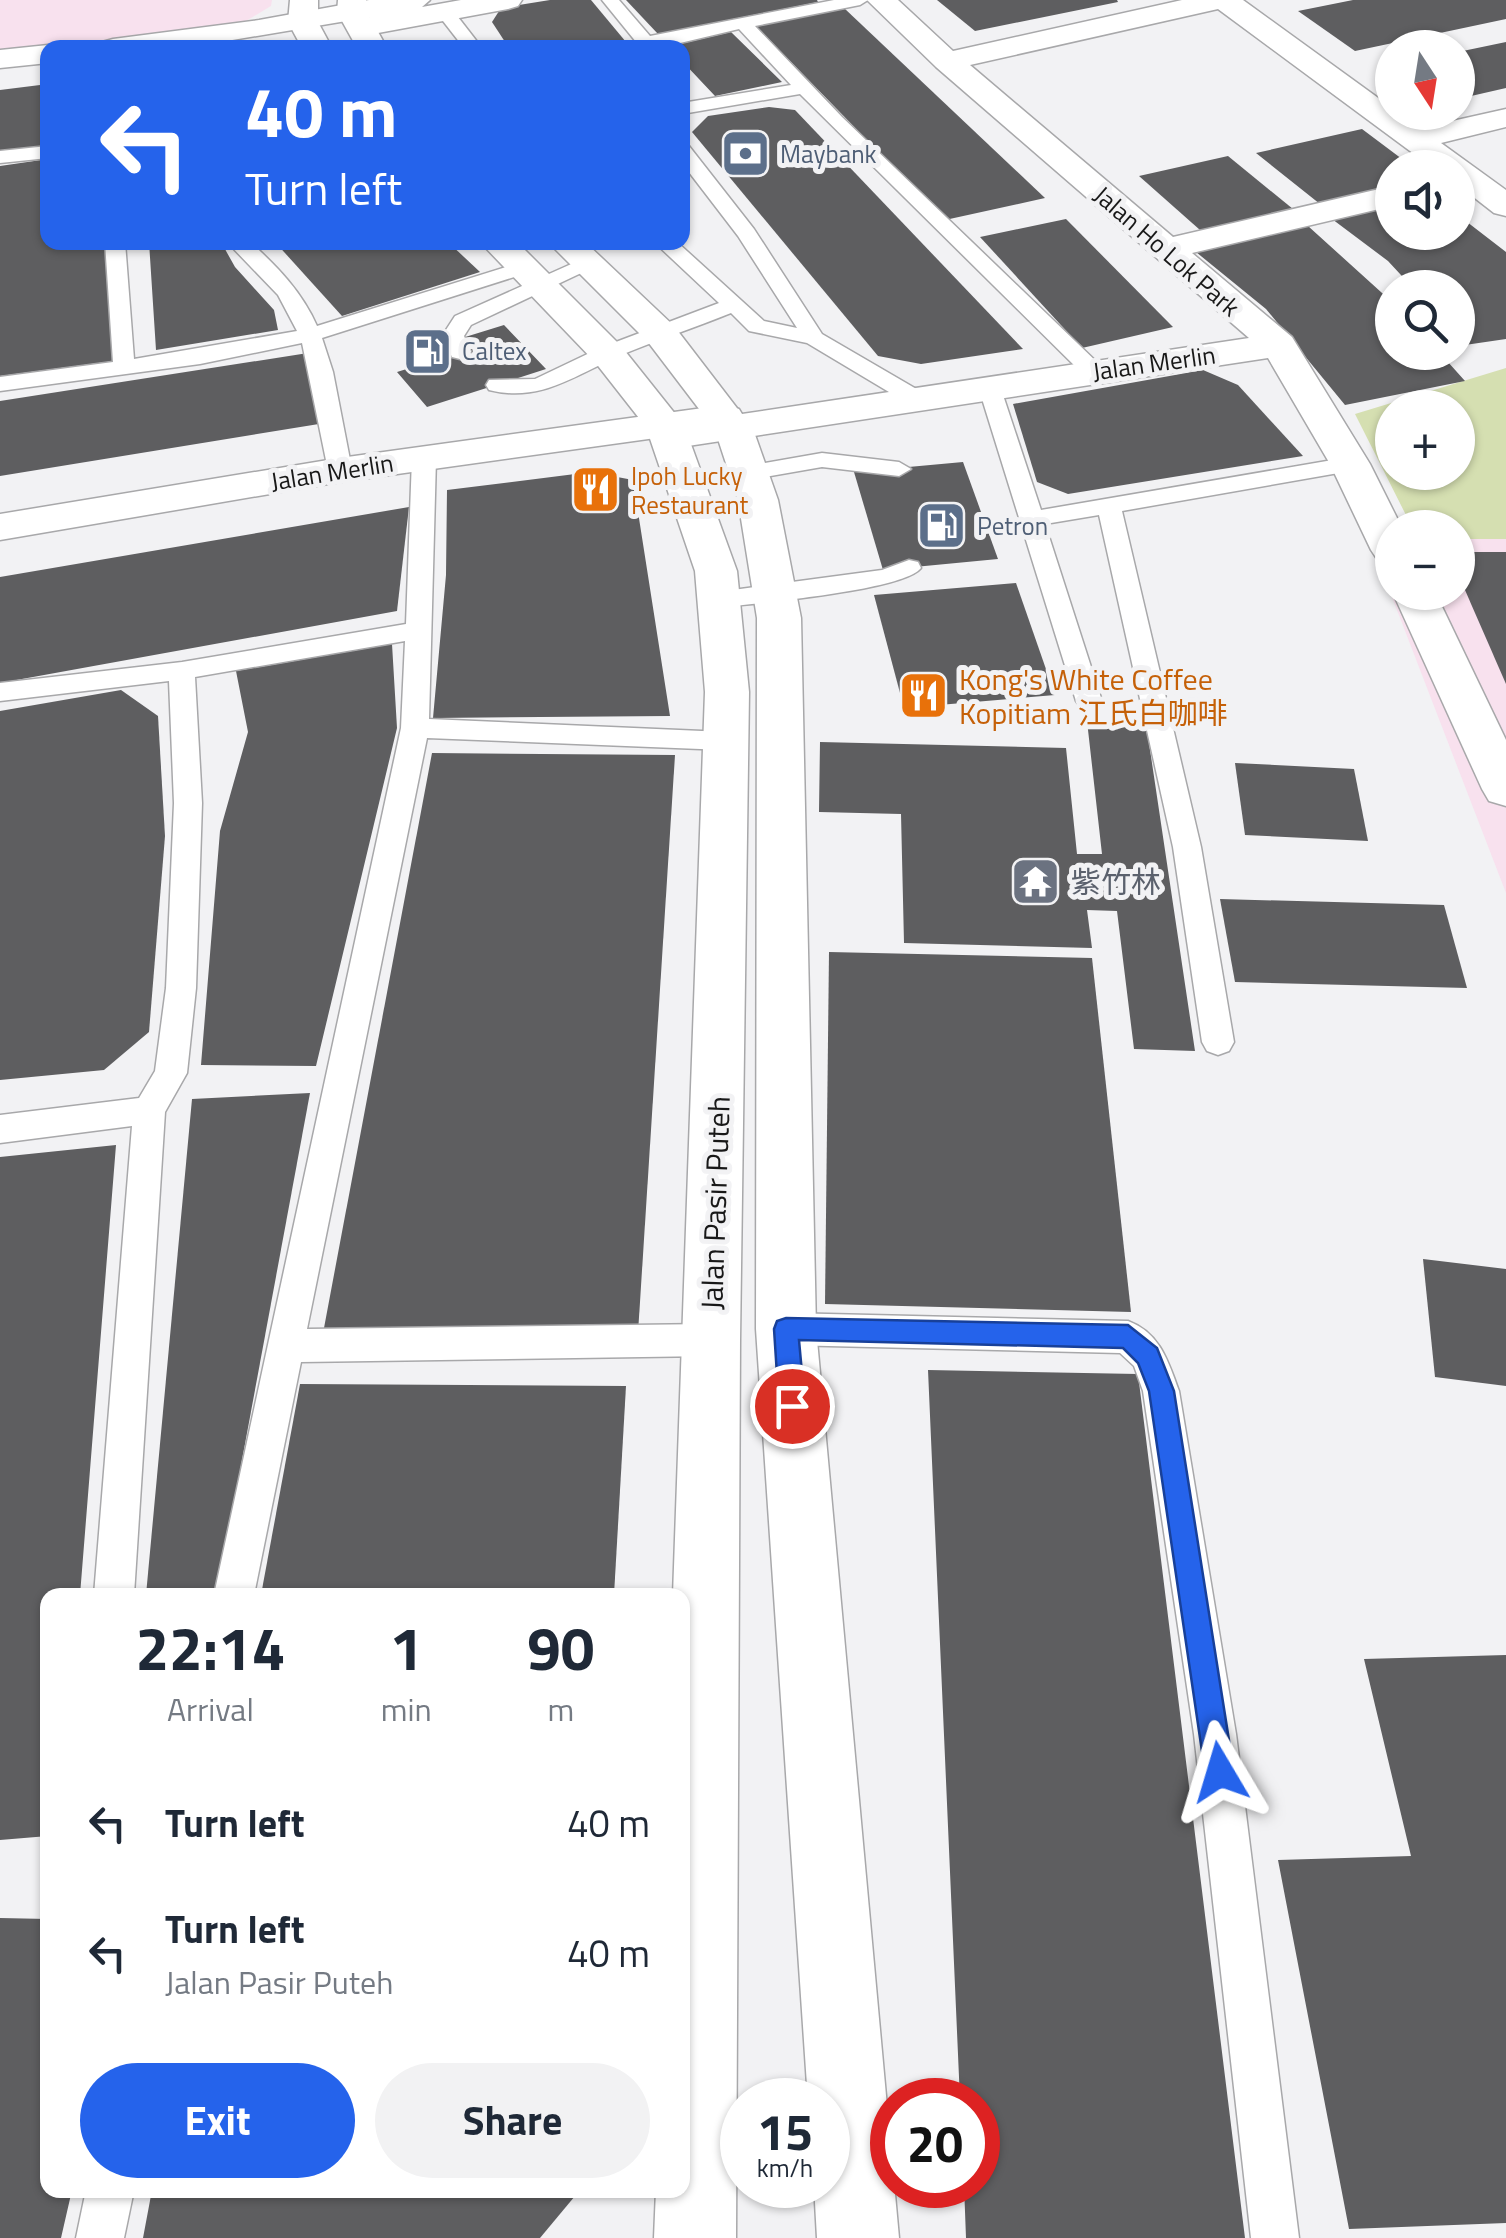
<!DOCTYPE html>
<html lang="en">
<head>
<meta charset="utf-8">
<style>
	body { margin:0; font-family:"Titillium Web","Noto Sans SC",sans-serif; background:#f2f2f3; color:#1f2937; height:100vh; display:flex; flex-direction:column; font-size:38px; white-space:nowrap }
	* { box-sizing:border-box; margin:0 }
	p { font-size:32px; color:#747a83 }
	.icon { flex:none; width:55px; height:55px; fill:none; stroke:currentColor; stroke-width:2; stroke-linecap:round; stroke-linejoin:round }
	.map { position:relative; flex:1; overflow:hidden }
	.side { position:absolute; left:40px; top:1588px; width:650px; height:610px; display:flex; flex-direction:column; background:#fff; border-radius:20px; box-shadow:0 2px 8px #0004 }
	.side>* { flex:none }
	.hud { position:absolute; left:40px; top:40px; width:650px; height:210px; border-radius:20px; box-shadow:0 2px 8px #0004; background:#2563eb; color:#fff; overflow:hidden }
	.needle { width:65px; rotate:168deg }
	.controls { position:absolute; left:1375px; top:30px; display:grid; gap:20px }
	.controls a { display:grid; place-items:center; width:100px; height:100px; border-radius:50%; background:#fff; box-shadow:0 2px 8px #0004; font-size:50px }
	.speed { position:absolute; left:720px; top:2078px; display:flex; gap:20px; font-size:50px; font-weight:700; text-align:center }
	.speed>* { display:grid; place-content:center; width:130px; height:130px; border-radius:50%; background:#fff; box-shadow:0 2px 8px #0004; line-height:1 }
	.speed small { font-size:25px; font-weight:400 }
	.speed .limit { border:15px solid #d22; background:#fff; color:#111 }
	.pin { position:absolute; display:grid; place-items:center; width:85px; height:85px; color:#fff; margin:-42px; border:5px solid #fff; border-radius:50%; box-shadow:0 2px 10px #0007 }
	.me { position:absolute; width:110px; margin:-55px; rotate:353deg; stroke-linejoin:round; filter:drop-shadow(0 0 8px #0008) }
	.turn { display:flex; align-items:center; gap:35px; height:210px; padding:0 40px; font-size:45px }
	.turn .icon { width:130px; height:130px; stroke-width:2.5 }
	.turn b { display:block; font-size:70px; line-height:85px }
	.eta { display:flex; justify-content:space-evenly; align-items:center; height:170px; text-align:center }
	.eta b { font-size:60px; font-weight:700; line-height:70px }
	.action { display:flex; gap:20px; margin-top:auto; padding:20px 40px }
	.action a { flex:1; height:115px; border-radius:60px; background:#2563eb; color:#fff; font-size:40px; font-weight:700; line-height:115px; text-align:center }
	.action a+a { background:#f2f2f3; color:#1f2937 }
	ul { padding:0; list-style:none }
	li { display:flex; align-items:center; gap:30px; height:130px; padding:0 40px }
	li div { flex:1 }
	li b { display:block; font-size:38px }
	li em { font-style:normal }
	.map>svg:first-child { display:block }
	.commercial { fill:#f8e1ee }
	.green { fill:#d5dfb1; fill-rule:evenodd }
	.building { fill:#5e5e60 }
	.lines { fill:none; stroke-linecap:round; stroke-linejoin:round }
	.lane-casing { stroke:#a8a8aa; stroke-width:3 }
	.street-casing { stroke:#a8a8aa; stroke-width:3 }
	.primary-casing { stroke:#a8a8aa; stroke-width:3 }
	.lane { fill:#fff; fill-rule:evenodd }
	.street { fill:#fff; fill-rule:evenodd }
	.primary { fill:#fff; fill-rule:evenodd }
	.route { fill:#2563eb; stroke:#184099; stroke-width:2.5 }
	.labels { text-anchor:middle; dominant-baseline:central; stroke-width:10; stroke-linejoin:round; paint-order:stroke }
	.far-service-label { font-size:25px; fill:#4e5e75; stroke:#f2f2f4; text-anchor:start }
	.far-street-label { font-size:25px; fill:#181818; stroke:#f2f2f4 }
	.far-food-label { font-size:25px; fill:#c56008; stroke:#f2f2f4; text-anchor:start }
	.food-label { font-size:30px; fill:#c56008; stroke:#f2f2f4; text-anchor:start }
	.worship-label { font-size:30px; fill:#5b616d; stroke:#f2f2f4; text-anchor:start }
	.street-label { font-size:30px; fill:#181818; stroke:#f2f2f4 }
</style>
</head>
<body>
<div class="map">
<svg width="1506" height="2238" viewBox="0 0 1506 2238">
	<rect width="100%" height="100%" fill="#f2f2f4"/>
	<!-- commercial -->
	<g class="commercial">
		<path d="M0,0H272L271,6L241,24L0,54Z"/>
		<path d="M1506,537V893L1370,540H1392V592H1458V538Z"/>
	</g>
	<!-- green -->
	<path class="green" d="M1506,368V539H1458V528L1412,527L1355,414ZM1392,408H1458V472H1392Z"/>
	<!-- building -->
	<g class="building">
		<path d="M550,0H591L631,48H509L492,22L501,8Z"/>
		<path d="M626,0H817L818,2L658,34Z"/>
		<path d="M937,0H1117L1118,2L975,31Z"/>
		<path d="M1353,0H1506V19L1355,51L1298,11Z"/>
		<path d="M844,8L1045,198L945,220L755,25Z"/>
		<path d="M731,32L782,82L715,96L682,61V48H663Z"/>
		<path d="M1506,42V88L1458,99V52Z"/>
		<path d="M48,84V146L0,152V90Z"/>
		<path d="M769,107L795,110L1023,349L921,364L878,356L692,132L708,116Z"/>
		<path d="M1362,129L1414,168H1392V187L1320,204L1256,153Z"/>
		<path d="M1228,156L1293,209L1200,230L1139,176Z"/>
		<path d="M48,159V242H108L114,361L0,376V166Z"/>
		<path d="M1392,204V232H1458V215L1506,252V339L1465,345L1458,336V288H1413L1388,261L1332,219Z"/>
		<path d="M1066,219L1173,327L1082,348L980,237Z"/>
		<path d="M1308,226L1392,302V352H1439L1465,381L1345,405L1266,309L1196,252Z"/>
		<path d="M149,242H221L235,267L274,310L278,330L156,350Z"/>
		<path d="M275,242H448L480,272L342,316Z"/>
		<path d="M504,325L546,369L427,407L397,372L471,349L462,338Z"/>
		<path d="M308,353L325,423L0,476V401Z"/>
		<path d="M1203,370L1238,385L1303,456L1068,494L1037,482L1013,404Z"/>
		<path d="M963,462L998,559L883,570L854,472Z"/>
		<path d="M591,472L633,480L670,716L433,718L446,575L447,490Z"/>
		<path d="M409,507L397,611L0,683V577Z"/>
		<path d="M1458,552H1506V684L1458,574Z"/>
		<path d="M1016,583L1055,695L904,708L874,595Z"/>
		<path d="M392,644L397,728L316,1066L201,1065L220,831L248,732L236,671Z"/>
		<path d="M121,690L158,716L165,836L149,1032L104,1070L0,1080V711Z"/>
		<path d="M1087,721L1146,723L1195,1051L1134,1049L1117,911L1087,910L1092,948L904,943L901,814L819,812L820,742L1066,748L1077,854H1102Z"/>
		<path d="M432,753L675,755L638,1333L324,1328Z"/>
		<path d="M1235,763L1354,769L1368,841L1245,835Z"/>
		<path d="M1220,899L1444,905L1467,988L1235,982Z"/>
		<path d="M829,952L1092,958L1131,1312L825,1304Z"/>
		<path d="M310,1093L217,1595H146L192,1099Z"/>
		<path d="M116,1145L80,1595H48V1836L0,1840V1157Z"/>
		<path d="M1423,1259L1506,1269V1386L1435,1377Z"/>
		<path d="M928,1370L1138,1374L1245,2238H966L964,2185H978V2100H960Z"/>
		<path d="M300,1384L626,1386L614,1595H261Z"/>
		<path d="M1506,1655V2223L1349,2229L1278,1860L1411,1856L1364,1659Z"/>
		<path d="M0,1918L48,1919V2190H72L61,2238H0Z"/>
		<path d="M152,2190H580L540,2238H143Z"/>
	</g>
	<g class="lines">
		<defs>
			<g id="lane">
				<path d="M602,0H619L650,36L834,0H868L860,5L755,26L842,117L1102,367L1105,372L1102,377H1086L800,94L682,114V103L791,85L739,29L659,48H641Z"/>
				<path d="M445,7L451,8L482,48H464L436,12Z"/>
				<path d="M682,144L689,146L754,229L822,334L925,394L928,399L925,404H909L807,343L749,331L731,313C694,328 657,340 621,355C575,375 541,403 489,390L486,385L489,380L535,379L600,348L719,303L654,242H677L764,321L797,328L738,236L682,163Z"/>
				<path d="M48,146V158L0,163V151Z"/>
				<path d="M105,242H125L134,359L297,331L278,295L227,242H250C277,266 302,292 317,326L516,264H530L533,268L530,272L322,338L333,372L352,470L340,477L328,470L302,343L200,364L0,391V377L113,362Z"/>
				<path d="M587,257L594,259L597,263L594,267L471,325L464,336L471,352L460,359L452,357L442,336L455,316Z"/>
				<path d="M990,382L1001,389L1041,510L1350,457L1362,464L1350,471L1122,511L1201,847L1234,1042L1229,1051L1218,1055L1207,1051L1202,1042L1173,847L1099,515L1045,524L1102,701L1098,707H1080L1076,701L979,389Z"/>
				<path d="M424,451L436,458L429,719L725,732L735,734L739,741L735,748L725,750L427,738L307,1329L710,1324L723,1329L728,1340L723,1351L710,1356L301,1362L254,1595H214L401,728L405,641L195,677L202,803L196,988L187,1073L165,1112L134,1595H94L132,1126L0,1143V1115L139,1098L155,1071L166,988L174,803L169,681L0,701V683L182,662L406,624L412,458Z"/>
				<path d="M822,453L899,462L911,469L899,476L822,467L686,491L674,484L686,477Z"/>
				<path d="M909,560L918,562L921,568C903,591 754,603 718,608L705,600L718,592L882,570Z"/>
				<path d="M786,1313L1128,1321C1160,1333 1168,1361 1179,1391L1236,1734L1299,2238H1251L1194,1734L1143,1391L1134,1366L1120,1353L786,1345L773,1340L768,1329L773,1318Z"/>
				<path d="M86,2190H134L124,2238H76Z"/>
			</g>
			<g id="street">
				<path d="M369,0H430L422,7L461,0H522L518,6L508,9L378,33L368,30L363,24L370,17L185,48H98L102,42L113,39L259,20Z"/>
				<path d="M867,0H898L953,51L1182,0H1243L1392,108V112H1399L1421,128L1506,109V127L1441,143L1506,190V216L1494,213L1458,185V168H1433L1218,9L970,65L1173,237L1392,186V206L1192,253L1292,337L1370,464L1402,528H1392V563L1377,559L1371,550L1330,464L1268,358L688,446L674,442L670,436L340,482L0,540V514L340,458L725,405L739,409L742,414L1249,338L936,67Z"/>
				<path d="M48,45L58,48H48V63L0,68V50Z"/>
				<path d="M1392,591L1435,592L1506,740V806L1489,801L1482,789Z"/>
			</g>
			<g id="primary">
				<path d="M290,0H318V22L332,48H302L288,22Z"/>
				<path d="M338,0H366L367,12L387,48H357L337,12Z"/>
				<path d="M480,242H517L621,346L684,425L737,571L749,692L740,1340L736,2238H654L656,2190H682V1595H673L705,692L695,571L646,427L595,362Z"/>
				<path d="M548,242H585L674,326L753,429L778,500L801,618L816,1329L899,2238H817L814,2185H828V2100H808L756,1329L757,618L738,500L715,430L648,342Z"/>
			</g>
		</defs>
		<!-- lane casing -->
		<use href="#lane" class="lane-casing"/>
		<!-- street casing -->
		<use href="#street" class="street-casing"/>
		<!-- primary casing -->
		<use href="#primary" class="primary-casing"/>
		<!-- lane -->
		<use href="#lane" class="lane"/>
		<!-- street -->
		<use href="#street" class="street"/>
		<!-- primary -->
		<use href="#primary" class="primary"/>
	</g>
	<!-- route -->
	<path class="route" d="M786,1318L1128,1325L1157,1348L1174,1391L1234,1772L1230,1783L1220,1787L1209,1783L1205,1772L1149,1391L1138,1363L1123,1348L799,1340L805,1406L801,1414L792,1417L783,1414L779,1406L774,1329L777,1321Z"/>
	<!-- icons -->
	<defs>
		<symbol id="bank-square" viewBox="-11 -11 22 22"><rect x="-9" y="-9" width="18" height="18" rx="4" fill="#5c6f8a" stroke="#f2f2f4"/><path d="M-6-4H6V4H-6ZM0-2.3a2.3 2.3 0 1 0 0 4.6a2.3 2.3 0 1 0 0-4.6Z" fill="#fff"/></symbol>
		<symbol id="fuel-square" viewBox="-11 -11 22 22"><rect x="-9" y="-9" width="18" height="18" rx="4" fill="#5c6f8a" stroke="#f2f2f4"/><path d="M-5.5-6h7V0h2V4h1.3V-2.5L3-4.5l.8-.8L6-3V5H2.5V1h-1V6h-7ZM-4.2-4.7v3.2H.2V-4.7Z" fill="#fff"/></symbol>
		<symbol id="restaurant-square" viewBox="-11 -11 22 22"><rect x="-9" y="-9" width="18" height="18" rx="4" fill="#e8710a" stroke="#f2f2f4"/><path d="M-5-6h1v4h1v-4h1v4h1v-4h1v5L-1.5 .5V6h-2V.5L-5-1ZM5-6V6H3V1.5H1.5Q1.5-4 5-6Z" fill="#fff"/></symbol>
		<symbol id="temple-square" viewBox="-11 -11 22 22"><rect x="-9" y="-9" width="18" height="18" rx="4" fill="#6b7280" stroke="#f2f2f4"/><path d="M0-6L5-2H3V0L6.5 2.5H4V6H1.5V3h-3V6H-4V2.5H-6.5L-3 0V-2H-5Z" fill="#fff"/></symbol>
	</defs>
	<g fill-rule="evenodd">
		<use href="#bank-square" x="718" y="126" width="55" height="55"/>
		<use href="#fuel-square" x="400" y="324" width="55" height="55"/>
		<use href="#restaurant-square" x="568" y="462" width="55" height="55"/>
		<use href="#fuel-square" x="914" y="498" width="55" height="55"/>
		<use href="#restaurant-square" x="896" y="668" width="55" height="55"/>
		<use href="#temple-square" x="1008" y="854" width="55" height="55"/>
	</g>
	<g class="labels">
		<!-- far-service labels -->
		<g class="far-service-label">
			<text x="780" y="154">Maybank</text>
			<text x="462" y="351">Caltex</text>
			<text x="977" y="526">Petron</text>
		</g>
		<!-- far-street labels -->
		<g class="far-street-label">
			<text transform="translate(1167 251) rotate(41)">Jalan Ho Lok Park</text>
			<text transform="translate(1154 363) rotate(-8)">Jalan Merlin</text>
			<text transform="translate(332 472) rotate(-9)">Jalan Merlin</text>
		</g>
		<!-- far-food labels -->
		<g class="far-food-label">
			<text x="631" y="476">Ipoh Lucky<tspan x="631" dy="29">Restaurant</tspan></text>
		</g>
		<!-- food labels -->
		<g class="food-label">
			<text x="959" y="679">Kong's White Coffee<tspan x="959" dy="34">Kopitiam 江氏白咖啡</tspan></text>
		</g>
		<!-- worship labels -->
		<g class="worship-label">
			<text x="1071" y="882">紫竹林</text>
		</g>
		<!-- street labels -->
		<g class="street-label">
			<text transform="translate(715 1203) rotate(-88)">Jalan Pasir Puteh</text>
		</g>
	</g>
</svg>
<div class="controls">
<a><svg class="needle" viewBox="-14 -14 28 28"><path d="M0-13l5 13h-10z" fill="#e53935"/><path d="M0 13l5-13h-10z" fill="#747a83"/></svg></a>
<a><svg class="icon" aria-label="sound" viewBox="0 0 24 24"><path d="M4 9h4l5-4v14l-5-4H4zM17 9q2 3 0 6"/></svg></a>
<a><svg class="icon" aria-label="search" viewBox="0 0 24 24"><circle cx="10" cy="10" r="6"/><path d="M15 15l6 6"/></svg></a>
<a>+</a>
<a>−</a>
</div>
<div class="speed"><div>15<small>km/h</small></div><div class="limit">20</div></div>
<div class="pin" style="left:792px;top:1406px;background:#d93025"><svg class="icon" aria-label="arrive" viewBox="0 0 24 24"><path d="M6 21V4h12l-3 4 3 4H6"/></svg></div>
<svg class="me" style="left:1220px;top:1772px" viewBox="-20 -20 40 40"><path d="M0-17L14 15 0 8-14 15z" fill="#2563eb" stroke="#fff" stroke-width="4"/></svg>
<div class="hud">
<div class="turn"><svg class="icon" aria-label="left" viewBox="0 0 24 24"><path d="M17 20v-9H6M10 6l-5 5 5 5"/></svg><div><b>40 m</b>Turn left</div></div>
</div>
<section class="side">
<div class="eta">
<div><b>22:14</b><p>Arrival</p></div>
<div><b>1</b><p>min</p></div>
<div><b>90</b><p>m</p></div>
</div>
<ul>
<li><svg class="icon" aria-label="left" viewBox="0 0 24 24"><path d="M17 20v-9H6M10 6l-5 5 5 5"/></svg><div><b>Turn left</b></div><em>40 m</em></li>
<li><svg class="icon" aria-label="left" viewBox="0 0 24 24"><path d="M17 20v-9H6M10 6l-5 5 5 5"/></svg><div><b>Turn left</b><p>Jalan Pasir Puteh</p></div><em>40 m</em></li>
</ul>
<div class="action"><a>Exit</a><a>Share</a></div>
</section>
</div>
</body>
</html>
